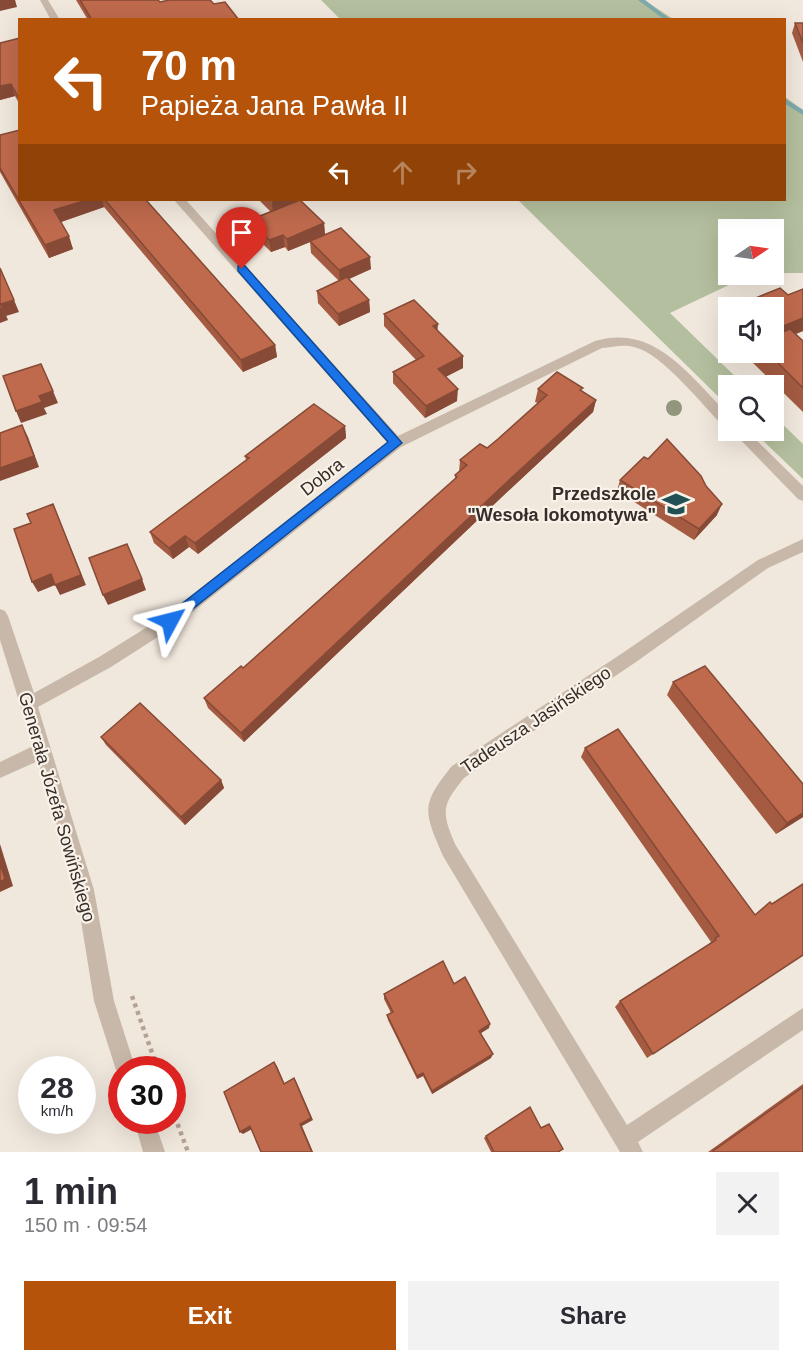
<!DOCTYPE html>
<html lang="en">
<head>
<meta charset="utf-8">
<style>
	body { margin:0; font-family:Arial,sans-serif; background:#f2f2f3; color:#2b2b33; height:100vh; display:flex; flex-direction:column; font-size:22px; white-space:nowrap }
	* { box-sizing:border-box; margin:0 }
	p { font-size:20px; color:#7c7c81 }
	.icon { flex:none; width:33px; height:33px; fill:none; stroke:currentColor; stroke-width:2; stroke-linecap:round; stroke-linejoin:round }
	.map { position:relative; height:1152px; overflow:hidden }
	.side { display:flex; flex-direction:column; background:#fff; flex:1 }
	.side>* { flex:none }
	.top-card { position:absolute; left:18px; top:18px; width:768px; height:183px; border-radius:0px; box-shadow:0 6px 24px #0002; background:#b45309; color:#fff; overflow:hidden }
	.needle { width:39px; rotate:77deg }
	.tools { position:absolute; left:718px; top:219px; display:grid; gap:12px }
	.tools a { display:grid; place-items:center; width:66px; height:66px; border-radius:0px; background:#fff; box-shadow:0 6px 24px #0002; font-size:30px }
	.speed { position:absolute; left:18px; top:1056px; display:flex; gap:12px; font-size:30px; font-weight:700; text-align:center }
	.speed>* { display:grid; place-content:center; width:78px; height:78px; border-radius:50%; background:#fff; box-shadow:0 6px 24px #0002; line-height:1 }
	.speed small { font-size:15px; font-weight:400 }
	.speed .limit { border:9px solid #d22; background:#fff; color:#111 }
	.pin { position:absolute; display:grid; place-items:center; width:51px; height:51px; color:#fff; margin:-62px -26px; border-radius:50% 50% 50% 0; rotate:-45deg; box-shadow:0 0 6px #0007 }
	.pin .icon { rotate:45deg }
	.me { position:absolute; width:66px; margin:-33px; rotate:52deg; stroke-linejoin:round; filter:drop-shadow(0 0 4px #0008) }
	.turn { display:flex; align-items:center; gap:21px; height:126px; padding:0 24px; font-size:27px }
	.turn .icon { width:78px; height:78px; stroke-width:2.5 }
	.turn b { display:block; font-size:42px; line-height:51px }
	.lanes { display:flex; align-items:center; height:57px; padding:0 24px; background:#0003; justify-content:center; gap:30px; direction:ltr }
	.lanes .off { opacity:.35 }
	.round { display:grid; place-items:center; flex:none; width:63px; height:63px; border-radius:0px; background:#f2f2f3 }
	.headline { display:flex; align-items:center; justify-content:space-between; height:102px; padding:0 24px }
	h1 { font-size:36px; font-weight:800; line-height:45px }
	.cta { display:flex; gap:12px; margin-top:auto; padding:12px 24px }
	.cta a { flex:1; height:69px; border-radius:0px; background:#b45309; color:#fff; font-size:24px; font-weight:800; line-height:69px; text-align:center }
	.cta a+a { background:#f2f2f3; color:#2b2b33 }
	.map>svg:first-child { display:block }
	.green { fill:#b3bf9e }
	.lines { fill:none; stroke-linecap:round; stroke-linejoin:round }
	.stream { fill:#7daaac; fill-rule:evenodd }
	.path { stroke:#b4a294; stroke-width:4.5; stroke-dasharray:4 4; stroke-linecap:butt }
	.minor { fill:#c8b8a9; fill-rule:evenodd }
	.tree { fill:#92967d }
	.wall { fill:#a45b42 }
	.shaded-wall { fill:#864a36 }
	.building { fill:#bf6a4d; stroke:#864a36; stroke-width:1.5 }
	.route { fill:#1a73e8; stroke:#114b97; stroke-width:1.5 }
	.labels { text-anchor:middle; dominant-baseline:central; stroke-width:4.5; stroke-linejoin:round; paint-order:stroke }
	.street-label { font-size:18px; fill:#362d29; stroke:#f9f2e9 }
	.poi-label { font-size:18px; font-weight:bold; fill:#362d29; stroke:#f9f2e9; text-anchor:end }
</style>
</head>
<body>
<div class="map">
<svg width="803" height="1152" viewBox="0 0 803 1152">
	<rect width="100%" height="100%" fill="#f1e8dd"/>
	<!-- green -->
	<g class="green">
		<path d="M321,0H644L673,19H340Z"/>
		<path d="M785,97L803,110V273H774V230H729V274L750,275L670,313L744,385L729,386V407L518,200H784Z"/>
		<path d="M774,416L803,444V479L753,431L774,430Z"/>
	</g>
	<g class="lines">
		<!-- stream -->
		<g class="stream">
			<path d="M638,0H645L671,20H665Z"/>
			<path d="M784,98L803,110V115L784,103Z"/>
		</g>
		<!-- path -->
		<g class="path">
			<path d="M132,996L158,1070"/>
			<path d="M172,1109L188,1152"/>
		</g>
		<!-- minor -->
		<g class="minor">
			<path d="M40,0H48L60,20H51Z"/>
			<path d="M174,200H186L398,436L595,341C656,323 690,377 729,415V428L724,427C703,406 662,353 634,347C624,344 612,347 602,348L401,447L175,626L111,667L38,707L94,890L114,1001L136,1070H122V1078L116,1070L94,1001L76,890L38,761L0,778V762L33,746L0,640V609L5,611L8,616L34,693L99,657L165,616L387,442Z"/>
			<path d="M731,430H746L803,486V501L798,499Z"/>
			<path d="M803,539V552L768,568L636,662L464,778C442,805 441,811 455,844L627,1125L803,1008V1030L638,1142L643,1152H620L443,856C424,812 420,805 452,766L624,652L758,560Z"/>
			<path d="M134,1120H154L165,1152H143Z"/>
		</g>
	</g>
	<!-- trees -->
	<circle class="tree" cx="674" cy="408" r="8"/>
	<!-- wall -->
	<g class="wall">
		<path d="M76,0H158L160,2L214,4L239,20H88Z"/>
		<path d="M795,23H803V62L792,33Z"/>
		<path d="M20,38V105L15,96L0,100Z"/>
		<path d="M0,135L20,200H146L275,345L277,357L243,372L104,207L61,222L73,249L49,258L0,172Z"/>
		<path d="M259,200H302V202L324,223L325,235L371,269L349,279L369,300L370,312L339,326L318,303L317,291L339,281L311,253L310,242L288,251L285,247L271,252L252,233L250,220L271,212Z"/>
		<path d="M803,289V331L795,334L803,341V412L750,360L753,352H774V308H744L746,302L788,295Z"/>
		<path d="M384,314L437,331L463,356V368L446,376L457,401L425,418L393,383V372L416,360L384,326Z"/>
		<path d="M538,389L582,391L596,400L593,412L505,494L244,742L208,708L204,698L243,668L455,479V475L459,472L460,460L487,448L498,439L538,403L535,402Z"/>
		<path d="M345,426L346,438L198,554L189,547L173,559L154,543L150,532L246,460L245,456Z"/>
		<path d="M620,480L717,515L694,540L617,491Z"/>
		<path d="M673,682L803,817L776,834L667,695Z"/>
		<path d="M101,737L221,780L224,788L185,825L106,745Z"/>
		<path d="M585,748L755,915L803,955L647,1058L615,1007L620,1001L708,945L711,942L581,757Z"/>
		<path d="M454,984L489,1028L481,1033L491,1058L432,1094L423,1076L417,1079L388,1020L387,1015L391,1013L384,999V994Z"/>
		<path d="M803,1084V1152H708Z"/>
		<path d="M541,1128L558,1152H491L484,1138L486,1136Z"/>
	</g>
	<!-- shaded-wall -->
	<g class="shaded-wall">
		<path d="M0,0H15L17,7L0,11Z"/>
		<path d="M11,84L15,96L0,100V86Z"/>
		<path d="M87,200H102L104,207L58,223L54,210Z"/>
		<path d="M277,200H302V203L273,214L272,202Z"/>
		<path d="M324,223L325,236L288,251L287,239Z"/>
		<path d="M283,235L285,247L271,252L269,240Z"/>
		<path d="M69,236L73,249L49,258L45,245Z"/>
		<path d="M370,257L371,269L340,283L339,270Z"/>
		<path d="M14,300L19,312L6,316L1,304Z"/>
		<path d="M369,300L370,312L339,326L338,314Z"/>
		<path d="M3,308L8,320L0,323V309Z"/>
		<path d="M803,318V331L774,343V333L776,329Z"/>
		<path d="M438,324L437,336L433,326Z"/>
		<path d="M275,345L277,357L243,372L241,360Z"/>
		<path d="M463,356V368L438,381V369Z"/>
		<path d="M458,389L457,401L425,418L426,406Z"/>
		<path d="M53,391L58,403L44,408L47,414L21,423L16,411L39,396Z"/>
		<path d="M596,400L593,412L505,494L244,742L241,733L507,482Z"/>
		<path d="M22,425L28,437L39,467L0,481V468Z"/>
		<path d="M345,426L346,438L198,554L195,543Z"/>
		<path d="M53,504L86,585L60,595L55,585L38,592L32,582L51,574Z"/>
		<path d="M722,504L717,515L694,540L699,529Z"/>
		<path d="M185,536L189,547L173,559L169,548Z"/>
		<path d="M142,579L146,590L108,605L103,595Z"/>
		<path d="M221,780L224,788L185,825L181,817Z"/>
		<path d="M803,813V817L776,834L787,823Z"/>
		<path d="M0,844L13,886L0,892Z"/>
		<path d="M490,1024L489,1028L478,1035L479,1031Z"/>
		<path d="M493,1054L491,1058L432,1094V1091Z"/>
		<path d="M274,1062L277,1066L286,1087L284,1084Z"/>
		<path d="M423,1073V1076L417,1079V1076Z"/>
		<path d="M294,1078L296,1081L313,1120L302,1126L313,1152H312L300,1124Z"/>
		<path d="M250,1126L254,1128L243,1134L240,1132Z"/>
	</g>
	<!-- building -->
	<g class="building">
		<path d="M80,0H158L160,2L169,0H210L214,4L225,2L239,20H92Z"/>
		<path d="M795,23H803V43Z"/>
		<path d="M20,38V100L11,84L0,86V43Z"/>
		<path d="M20,130V200H87L54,210L69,236L45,245L0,168V135Z"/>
		<path d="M105,200H146L275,345L241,360Z"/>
		<path d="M300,200L324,223L287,239L283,235L269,240L250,220Z"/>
		<path d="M341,228L370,257L339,270L310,241Z"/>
		<path d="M0,268L14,300L1,304L3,308L0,309Z"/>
		<path d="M347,277L369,300L338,314L317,291Z"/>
		<path d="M780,288L788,295L803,289V318L776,329L774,327V308H752L746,302Z"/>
		<path d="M414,300L438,324L433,326L463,356L438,369L458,389L426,406L393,372L424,356L384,314Z"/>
		<path d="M790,329L803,341V388L767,352H774V336Z"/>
		<path d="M41,364L53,391L39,396L42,402L16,411L3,376Z"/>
		<path d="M557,372L583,388L580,390L596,400L507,482L241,733L204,698L241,666L243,668L457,477L455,475L467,465L460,460L480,444L487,448L498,439L547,395L538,389Z"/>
		<path d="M314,404L345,426L195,543L185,536L169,548L150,532L249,458L245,456Z"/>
		<path d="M22,425L34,456L0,468V433Z"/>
		<path d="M667,439L701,476L706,486L722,504L699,529L620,480L644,457L648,459Z"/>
		<path d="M53,504L81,575L55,585L51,574L32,582L14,529L31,523L27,514Z"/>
		<path d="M127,544L142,579L103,595L89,558Z"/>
		<path d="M705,666L803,784V813L787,823L673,682Z"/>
		<path d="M140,703L221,780L181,817L101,737Z"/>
		<path d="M618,729L755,915L770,902L772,904L803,884V955L653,1054L620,1001L716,940L715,938L719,936L585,748Z"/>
		<path d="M0,863L5,879L0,882Z"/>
		<path d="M443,961L454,984L465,977L490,1024L479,1031L493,1054L432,1091L423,1073L417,1076L387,1015L393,1012L384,994Z"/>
		<path d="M274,1062L284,1084L294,1078L311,1118L300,1124L312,1152H261L250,1126L240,1132L224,1092Z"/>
		<path d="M803,1087V1152H713V1151Z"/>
		<path d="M530,1107L541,1128L549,1124L563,1149L558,1152H494L486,1136Z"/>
	</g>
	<!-- route -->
	<path class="route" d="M242,265L245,266L402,443L170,627L165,625L163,621L165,617L388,442L238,271V266Z"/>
	<!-- icons -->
	<defs>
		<symbol id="school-bare" viewBox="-9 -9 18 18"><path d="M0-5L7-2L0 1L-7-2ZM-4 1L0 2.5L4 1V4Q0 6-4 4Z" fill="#215155" stroke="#f9f2e9" stroke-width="2.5" paint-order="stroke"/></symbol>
	</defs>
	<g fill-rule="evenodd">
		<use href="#school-bare" x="657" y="485" width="38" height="38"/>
	</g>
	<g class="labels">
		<!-- street labels -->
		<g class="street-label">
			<text transform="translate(322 477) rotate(-38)">Dobra</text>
			<text transform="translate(536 720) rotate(-34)">Tadeusza Jasińskiego</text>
			<text transform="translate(57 807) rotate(74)">Generała Józefa Sowińskiego</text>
		</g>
		<!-- poi labels -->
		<g class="poi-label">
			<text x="656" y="494">Przedszkole<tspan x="656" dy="21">"Wesoła lokomotywa"</tspan></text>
		</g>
	</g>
</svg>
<div class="tools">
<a><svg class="needle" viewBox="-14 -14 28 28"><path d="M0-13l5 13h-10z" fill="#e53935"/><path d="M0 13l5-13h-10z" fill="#7c7c81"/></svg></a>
<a><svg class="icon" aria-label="sound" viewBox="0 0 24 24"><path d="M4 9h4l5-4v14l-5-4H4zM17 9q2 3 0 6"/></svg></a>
<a><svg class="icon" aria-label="search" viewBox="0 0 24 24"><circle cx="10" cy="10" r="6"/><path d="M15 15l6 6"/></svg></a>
</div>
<div class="speed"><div>28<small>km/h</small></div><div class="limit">30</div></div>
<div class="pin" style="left:242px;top:269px;background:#d93025"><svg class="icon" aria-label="arrive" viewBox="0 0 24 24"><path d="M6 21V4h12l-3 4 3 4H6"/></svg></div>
<svg class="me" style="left:170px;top:621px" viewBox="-20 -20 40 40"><path d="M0-17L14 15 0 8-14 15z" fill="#1a73e8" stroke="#fff" stroke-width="4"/></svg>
<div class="top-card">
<div class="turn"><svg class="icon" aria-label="left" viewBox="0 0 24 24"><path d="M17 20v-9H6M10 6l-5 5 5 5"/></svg><div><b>70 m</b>Papieża Jana Pawła II</div></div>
<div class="lanes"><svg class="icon" aria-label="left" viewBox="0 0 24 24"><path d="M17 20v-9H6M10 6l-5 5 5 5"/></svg><svg class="icon off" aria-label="ahead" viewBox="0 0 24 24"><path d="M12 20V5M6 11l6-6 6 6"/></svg><svg class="icon off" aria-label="right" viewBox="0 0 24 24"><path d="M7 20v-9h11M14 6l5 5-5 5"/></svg></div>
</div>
</div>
<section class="side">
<div class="headline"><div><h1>1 min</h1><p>150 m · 09:54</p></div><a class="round"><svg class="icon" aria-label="close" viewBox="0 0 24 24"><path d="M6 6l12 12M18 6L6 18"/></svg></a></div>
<div class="cta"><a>Exit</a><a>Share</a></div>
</section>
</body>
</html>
